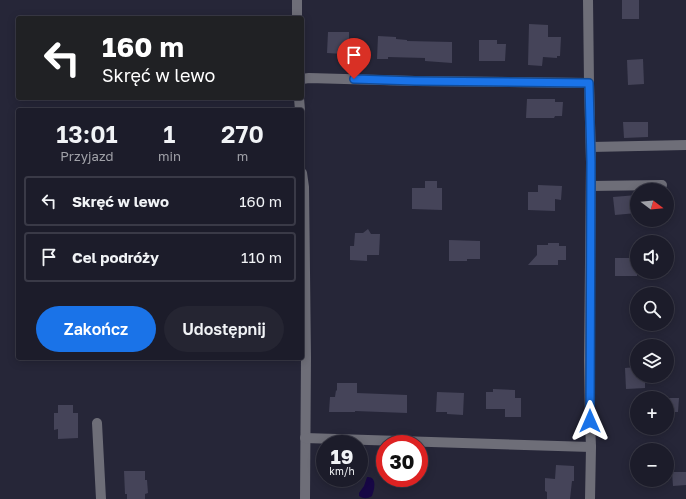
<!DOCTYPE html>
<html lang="pl">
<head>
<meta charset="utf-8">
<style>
	body { margin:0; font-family:"Golos Text",sans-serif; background:#252532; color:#f1f3f6; height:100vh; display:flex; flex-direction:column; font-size:15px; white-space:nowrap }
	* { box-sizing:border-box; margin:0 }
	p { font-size:13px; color:#a0a1a8 }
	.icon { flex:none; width:22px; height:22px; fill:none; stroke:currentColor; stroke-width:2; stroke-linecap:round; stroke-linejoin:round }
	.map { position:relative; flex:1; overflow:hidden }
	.sheet { position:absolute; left:16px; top:108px; width:288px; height:252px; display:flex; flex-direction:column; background:#1c1c2a; border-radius:4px; box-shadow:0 2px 10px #0003,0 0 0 1px #3a3a47 }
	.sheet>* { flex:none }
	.top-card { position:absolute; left:16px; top:16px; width:288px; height:84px; border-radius:4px; box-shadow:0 2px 10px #0003,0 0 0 1px #3a3a47; background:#202124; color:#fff; overflow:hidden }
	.needle { width:26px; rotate:106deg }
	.fabs { position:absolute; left:630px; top:183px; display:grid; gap:8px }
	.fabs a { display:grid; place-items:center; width:44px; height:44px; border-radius:50%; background:#1c1c2a; box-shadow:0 2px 10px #0003,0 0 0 1px #3a3a47; font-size:20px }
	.speed { position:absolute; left:316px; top:435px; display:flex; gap:8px; font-size:20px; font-weight:700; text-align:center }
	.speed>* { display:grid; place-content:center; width:52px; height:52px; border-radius:50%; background:#1c1c2a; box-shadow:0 2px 10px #0003,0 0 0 1px #3a3a47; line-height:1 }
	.speed small { font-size:10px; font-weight:400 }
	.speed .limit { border:6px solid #d22; background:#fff; color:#111 }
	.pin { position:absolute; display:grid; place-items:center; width:34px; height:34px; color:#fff; margin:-41px -17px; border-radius:50% 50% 50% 0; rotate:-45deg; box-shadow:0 0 4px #0007 }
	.pin .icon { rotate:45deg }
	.me { position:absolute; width:44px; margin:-22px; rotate:0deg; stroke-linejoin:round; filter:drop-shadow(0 0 3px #0008) }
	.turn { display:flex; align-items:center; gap:14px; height:84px; padding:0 20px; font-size:18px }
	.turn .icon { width:52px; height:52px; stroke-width:2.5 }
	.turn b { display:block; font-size:28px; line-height:34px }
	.eta { display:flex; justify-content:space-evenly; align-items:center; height:68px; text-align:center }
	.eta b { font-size:24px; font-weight:600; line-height:28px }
	.button { display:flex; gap:8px; margin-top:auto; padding:8px 20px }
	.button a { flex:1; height:46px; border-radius:24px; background:#1a73e8; color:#fff; font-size:16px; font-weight:600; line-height:46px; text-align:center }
	.button a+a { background:#252532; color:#f1f3f6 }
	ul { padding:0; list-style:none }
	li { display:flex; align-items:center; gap:12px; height:50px; margin:0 8px 6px; padding:0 12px; border:2px solid #3a3a47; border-radius:4px }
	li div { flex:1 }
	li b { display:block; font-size:15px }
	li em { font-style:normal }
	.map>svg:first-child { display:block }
	.water { fill:#170745 }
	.building { fill:#454459 }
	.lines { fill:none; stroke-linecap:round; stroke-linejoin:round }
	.minor { stroke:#6e6e78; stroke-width:10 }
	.route-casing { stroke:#114b97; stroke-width:10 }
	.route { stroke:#1a73e8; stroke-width:7 }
</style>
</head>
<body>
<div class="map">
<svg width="686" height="499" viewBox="0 0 686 499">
	<rect width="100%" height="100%" fill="#262638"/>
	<!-- water -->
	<path class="water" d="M367,477C377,476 375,489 372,496C367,499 364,499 359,496V493L364,486Z"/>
	<!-- building -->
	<g class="building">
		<rect x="622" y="0" width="17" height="19"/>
		<path d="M529,24L548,25V37H561L560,56H557V58L543,57L542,66L528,65Z"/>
		<path d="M328,32H349V40H355V56H343V54L327,53Z"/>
		<path d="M378,36L396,37V39L407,40V41L452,42V63L425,61V58L388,57V59H377Z"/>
		<path d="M479,40H497V44H506L505,61H479Z"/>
		<path d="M643,59L644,84L628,85L627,60Z"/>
		<path d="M527,99H555V102H563L562,116H555L554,118H526Z"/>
		<path d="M623,122H648V137L624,138Z"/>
		<path d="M425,181H437V188H442V210L412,209V188H425Z"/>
		<path d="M538,185L562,186L561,200L555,199V211L528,210V192H538Z"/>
		<path d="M637,195V213L615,215L613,197Z"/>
		<path d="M368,229L371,234H380L379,255H367V261L350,260V246H354L355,233H363Z"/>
		<path d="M449,240L480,241V259H467V261H449Z"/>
		<path d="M548,243H559V246H566V260H558V265H528L537,255V245H548Z"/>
		<rect x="615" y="258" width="22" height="18"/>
		<path d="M637,367V376H645V388L626,389L625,368Z"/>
		<path d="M337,383H357V393L407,395V413L355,411V412H329L330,397H335L336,390L337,391Z"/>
		<path d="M493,389L515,390V398H521V417H505V409H486V392H493Z"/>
		<path d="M437,392L464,393L463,415L447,414V412H436Z"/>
		<path d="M668,398H679L678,412H668Z"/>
		<path d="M58,405H73V413H78V438L58,439V429L54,430V413H58Z"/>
		<path d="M556,465L574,466V481H572L570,499H547V492L545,491V478L555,479Z"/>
		<path d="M124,471H145V480H147L148,493L145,494V499H127V494H125Z"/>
		<path d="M672,472H686V485L673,486Z"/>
	</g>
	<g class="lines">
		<!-- minor -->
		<g class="minor">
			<path d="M297,0V18"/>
			<path d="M588,0L589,83L591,162L589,361L590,421L591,447L590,499"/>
			<path d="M302,79L309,78L415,81L589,83"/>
			<path d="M299,98L300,110"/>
			<path d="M591,147L686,145"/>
			<path d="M302,173L304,187L306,357L305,499"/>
			<path d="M591,186L662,185"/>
			<path d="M97,423L101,499"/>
			<path d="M305,438L591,447"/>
		</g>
	</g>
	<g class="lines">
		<defs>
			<path id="route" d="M354,79L415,81L589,83L591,162L590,421"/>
		</defs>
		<!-- route casing -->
		<use href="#route" class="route-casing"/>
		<!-- route -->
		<use href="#route" class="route"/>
	</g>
</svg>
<div class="fabs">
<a><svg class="needle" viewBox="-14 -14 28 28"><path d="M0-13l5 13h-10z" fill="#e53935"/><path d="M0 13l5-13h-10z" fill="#a0a1a8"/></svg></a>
<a><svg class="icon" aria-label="sound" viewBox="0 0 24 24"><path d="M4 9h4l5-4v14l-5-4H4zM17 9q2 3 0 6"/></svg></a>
<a><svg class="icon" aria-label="search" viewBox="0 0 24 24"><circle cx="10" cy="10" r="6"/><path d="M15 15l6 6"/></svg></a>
<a><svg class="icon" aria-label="layers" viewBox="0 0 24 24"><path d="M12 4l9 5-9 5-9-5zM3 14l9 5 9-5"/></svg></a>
<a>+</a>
<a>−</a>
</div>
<div class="speed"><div>19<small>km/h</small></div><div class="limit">30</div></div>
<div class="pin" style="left:354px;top:79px;background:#d93025"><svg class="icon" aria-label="arrive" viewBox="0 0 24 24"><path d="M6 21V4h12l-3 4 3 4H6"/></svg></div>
<svg class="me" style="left:590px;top:421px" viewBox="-20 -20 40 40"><path d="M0-17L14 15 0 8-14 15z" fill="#1a73e8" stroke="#fff" stroke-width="4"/></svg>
<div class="top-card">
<div class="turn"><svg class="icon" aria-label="left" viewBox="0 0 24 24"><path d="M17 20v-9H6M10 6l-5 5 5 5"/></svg><div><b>160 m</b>Skręć w lewo</div></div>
</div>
<section class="sheet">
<div class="eta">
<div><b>13:01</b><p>Przyjazd</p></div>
<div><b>1</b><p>min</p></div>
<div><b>270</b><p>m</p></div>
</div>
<ul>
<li><svg class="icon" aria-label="left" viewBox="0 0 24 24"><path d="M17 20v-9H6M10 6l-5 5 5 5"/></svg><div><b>Skręć w lewo</b></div><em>160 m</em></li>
<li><svg class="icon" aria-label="arrive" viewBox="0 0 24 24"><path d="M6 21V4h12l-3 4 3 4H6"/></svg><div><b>Cel podróży</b></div><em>110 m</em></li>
</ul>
<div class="button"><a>Zakończ</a><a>Udostępnij</a></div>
</section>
</div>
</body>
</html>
